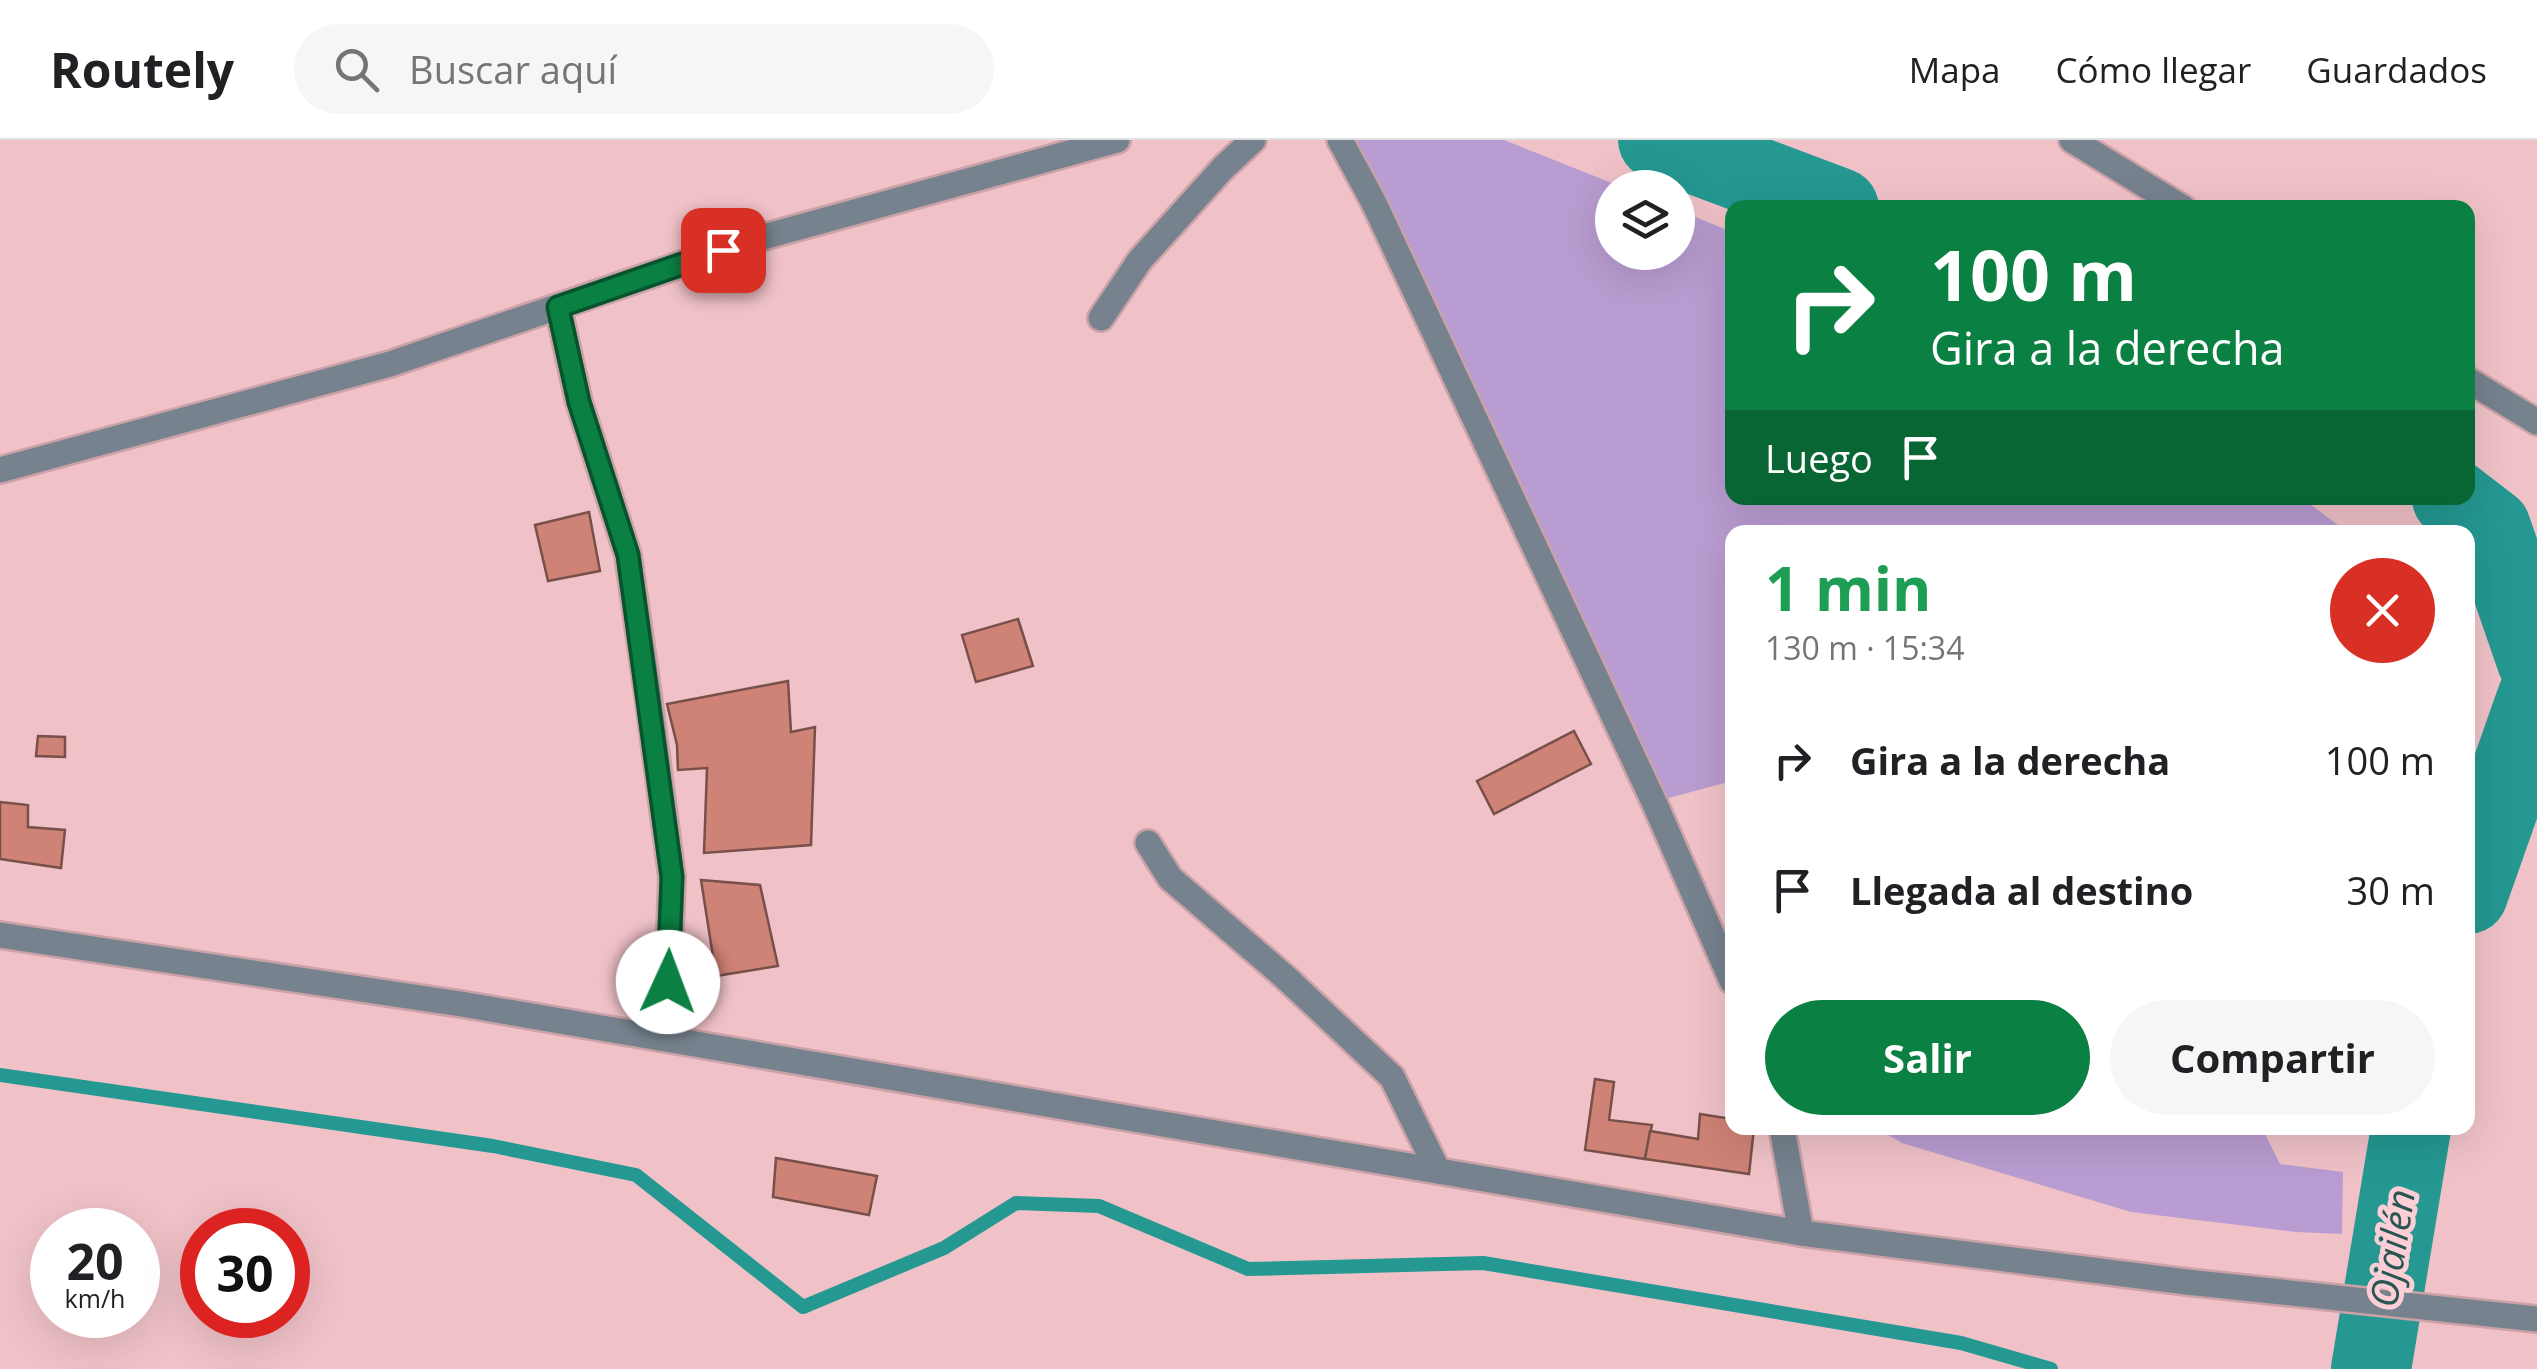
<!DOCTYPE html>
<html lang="es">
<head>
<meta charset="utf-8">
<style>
	body { margin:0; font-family:"Open Sans",sans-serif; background:#f6f6f6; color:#202124; height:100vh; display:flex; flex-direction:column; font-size:38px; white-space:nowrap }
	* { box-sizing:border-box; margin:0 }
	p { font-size:32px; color:#757577 }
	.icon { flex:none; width:55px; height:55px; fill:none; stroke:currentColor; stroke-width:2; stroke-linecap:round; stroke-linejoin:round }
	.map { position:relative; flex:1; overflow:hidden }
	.details { position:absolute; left:1725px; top:385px; width:750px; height:610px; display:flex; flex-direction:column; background:#fff; border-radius:20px; box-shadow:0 10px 40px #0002 }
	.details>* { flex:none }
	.hud { position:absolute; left:1725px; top:60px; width:750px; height:305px; border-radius:20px; box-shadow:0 10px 40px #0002; background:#0b8043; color:#fff; overflow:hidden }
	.fabs { position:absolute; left:1595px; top:30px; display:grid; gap:20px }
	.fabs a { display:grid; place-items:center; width:100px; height:100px; border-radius:50%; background:#fff; box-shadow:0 10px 40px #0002; font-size:50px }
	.speed { position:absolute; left:30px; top:1068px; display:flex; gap:20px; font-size:50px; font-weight:700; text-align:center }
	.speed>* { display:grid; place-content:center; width:130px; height:130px; border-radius:50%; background:#fff; box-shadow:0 10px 40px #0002; line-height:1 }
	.speed small { font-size:25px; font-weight:400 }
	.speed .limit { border:15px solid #d22; background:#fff; color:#111 }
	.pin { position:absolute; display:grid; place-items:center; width:85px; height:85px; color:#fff; margin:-42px; border-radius:20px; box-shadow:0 5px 15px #0006 }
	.me { position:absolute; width:110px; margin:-55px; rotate:2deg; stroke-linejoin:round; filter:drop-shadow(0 0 8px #0008) }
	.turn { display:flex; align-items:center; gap:35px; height:210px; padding:0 40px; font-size:45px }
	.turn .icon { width:130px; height:130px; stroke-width:2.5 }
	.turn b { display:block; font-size:70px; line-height:85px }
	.then { display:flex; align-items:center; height:95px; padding:0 40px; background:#0003; gap:20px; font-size:38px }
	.round { display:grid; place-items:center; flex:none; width:105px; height:105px; border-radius:52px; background:#f6f6f6 }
	.summary { display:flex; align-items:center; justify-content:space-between; height:170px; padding:0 40px }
	h1 { font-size:60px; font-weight:700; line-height:75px; color:#1e9e55 }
	.primary-button { display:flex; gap:20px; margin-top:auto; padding:20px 40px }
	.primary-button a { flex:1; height:115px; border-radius:60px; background:#0b8043; color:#fff; font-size:40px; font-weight:700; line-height:115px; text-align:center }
	.primary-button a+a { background:#f6f6f6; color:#202124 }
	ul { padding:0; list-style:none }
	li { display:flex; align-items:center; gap:30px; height:130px; padding:0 40px }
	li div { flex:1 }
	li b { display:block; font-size:38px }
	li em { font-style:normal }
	header { display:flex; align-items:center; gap:60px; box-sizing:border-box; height:140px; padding:0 50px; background:#fff; border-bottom:2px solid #e0e0e0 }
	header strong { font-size:48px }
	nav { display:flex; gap:55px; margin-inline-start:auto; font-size:35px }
	.search { width:700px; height:90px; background:#f6f6f6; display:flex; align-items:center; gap:25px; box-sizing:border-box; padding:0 35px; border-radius:55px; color:#757577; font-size:38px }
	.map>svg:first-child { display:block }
	.green { fill:#b99cd1 }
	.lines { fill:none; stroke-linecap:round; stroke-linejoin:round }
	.stream { stroke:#259892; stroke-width:14 }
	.river { stroke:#259892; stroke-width:80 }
	.building { fill:#cf8276; stroke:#77504a; stroke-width:2.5 }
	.minor-casing { stroke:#caa2a7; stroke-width:30 }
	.tertiary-casing { stroke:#caa2a7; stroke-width:30 }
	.minor { stroke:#76828e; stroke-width:25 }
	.tertiary { stroke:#76828e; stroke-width:25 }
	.route-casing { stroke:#07532c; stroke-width:25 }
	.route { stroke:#0b8043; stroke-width:18 }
	.labels { text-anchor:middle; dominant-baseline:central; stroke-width:10; stroke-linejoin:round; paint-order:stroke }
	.water-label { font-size:38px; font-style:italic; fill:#285753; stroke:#fdced5 }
</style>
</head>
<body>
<header>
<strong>Routely</strong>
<div class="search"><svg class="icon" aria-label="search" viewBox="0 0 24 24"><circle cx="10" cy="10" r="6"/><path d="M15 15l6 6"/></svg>Buscar aquí</div>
<nav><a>Mapa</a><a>Cómo llegar</a><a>Guardados</a></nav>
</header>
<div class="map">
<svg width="2537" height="1229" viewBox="0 0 2537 1229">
	<rect width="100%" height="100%" fill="#f0c2c8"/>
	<!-- green -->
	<g class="green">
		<path d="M1340,0H1504L1622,47L1612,48V112H1678V70L1732,92V358H2302L2347,392H1732V641L1654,662Z"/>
		<path d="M1876,988H2262L2280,1024L2343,1032L2342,1094L2296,1092L2131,1072L1902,1003Z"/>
	</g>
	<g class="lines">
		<!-- stream -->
		<path class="stream" d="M0,935L493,1006L636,1035L803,1167L944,1108L1016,1063L1099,1066L1248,1129L1483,1123L1961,1203L2051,1229"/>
		<!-- river -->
		<g class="river">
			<path d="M1658,0L1839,68"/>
			<path d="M2452,358L2491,388L2537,521"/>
			<path d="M2468,754L2537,558"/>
			<path d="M2371,1229L2411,988"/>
		</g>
	</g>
	<!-- building -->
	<g class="building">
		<path d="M589,372L600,431L548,441L535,385Z"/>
		<path d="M1018,479L1033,526L976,542L962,495Z"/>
		<path d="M788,541L791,592L815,587L811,705L704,713L707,628L678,630L677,605L667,564Z"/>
		<path d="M1574,591L1591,624L1494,674L1477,641Z"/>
		<path d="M38,596L65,597V617L36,616Z"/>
		<path d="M0,662L28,665V687L65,690L61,728L0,719Z"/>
		<path d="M701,740L760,745L778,826L716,836Z"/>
		<path d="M1595,939L1614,942L1609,980L1652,985L1645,1019L1585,1010Z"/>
		<path d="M1700,974L1732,979V988H1754L1749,1034L1645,1019L1650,991L1698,999Z"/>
		<path d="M776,1018L877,1036L869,1075L773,1057Z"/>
	</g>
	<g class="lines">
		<defs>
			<g id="minor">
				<path d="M1340,0L1374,63L1654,662L1732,841"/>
				<path d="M2072,0L2183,68"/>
				<path d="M558,167L579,262L628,415L648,555L672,737L668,842L661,898"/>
				<path d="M1101,178L1140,120L1223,28L1253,0"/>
				<path d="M2468,240L2537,282"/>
				<path d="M0,330L390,224L756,99L1117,0"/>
				<path d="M1148,703L1170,738L1285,837L1392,937L1438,1031"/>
				<path d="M1782,988L1801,1093"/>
			</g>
			<path id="tertiary" d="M0,795L461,864L1801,1093L2187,1142L2537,1179"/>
		</defs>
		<!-- minor casing -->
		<use href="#minor" class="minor-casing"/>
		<!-- tertiary casing -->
		<use href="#tertiary" class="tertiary-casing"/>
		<!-- minor -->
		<use href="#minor" class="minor"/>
		<!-- tertiary -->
		<use href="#tertiary" class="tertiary"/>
	</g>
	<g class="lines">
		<defs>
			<path id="route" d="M668,842L672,737L628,415L579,262L558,167L723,110"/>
		</defs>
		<!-- route casing -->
		<use href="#route" class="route-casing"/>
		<!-- route -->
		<use href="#route" class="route"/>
	</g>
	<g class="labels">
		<!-- water labels -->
		<g class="water-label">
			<text transform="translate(2391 1108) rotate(-81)">Ojailén</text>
		</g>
	</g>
</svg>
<div class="fabs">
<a><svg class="icon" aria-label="layers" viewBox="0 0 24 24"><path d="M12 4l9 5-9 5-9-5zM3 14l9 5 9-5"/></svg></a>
</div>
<div class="speed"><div>20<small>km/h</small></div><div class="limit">30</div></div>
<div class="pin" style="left:723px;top:110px;background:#d93025"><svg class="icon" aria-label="arrive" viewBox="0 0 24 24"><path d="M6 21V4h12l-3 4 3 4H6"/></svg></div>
<svg class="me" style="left:668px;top:842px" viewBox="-20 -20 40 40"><circle r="19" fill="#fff"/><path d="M0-13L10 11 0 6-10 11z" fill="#0b8043"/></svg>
<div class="hud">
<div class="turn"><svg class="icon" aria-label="right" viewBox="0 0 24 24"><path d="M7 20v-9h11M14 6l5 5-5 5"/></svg><div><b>100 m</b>Gira a la derecha</div></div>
<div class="then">Luego<svg class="icon" aria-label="arrive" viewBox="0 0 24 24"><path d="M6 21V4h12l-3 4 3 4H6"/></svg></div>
</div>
<section class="details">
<div class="summary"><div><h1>1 min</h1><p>130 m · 15:34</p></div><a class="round" style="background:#d93025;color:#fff"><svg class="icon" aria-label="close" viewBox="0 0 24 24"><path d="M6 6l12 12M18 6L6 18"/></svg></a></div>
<ul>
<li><svg class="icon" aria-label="right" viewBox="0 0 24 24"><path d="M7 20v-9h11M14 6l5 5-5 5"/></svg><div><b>Gira a la derecha</b></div><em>100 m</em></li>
<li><svg class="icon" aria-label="arrive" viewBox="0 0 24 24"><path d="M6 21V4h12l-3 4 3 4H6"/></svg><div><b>Llegada al destino</b></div><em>30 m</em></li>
</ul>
<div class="primary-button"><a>Salir</a><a>Compartir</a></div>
</section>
</div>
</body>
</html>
